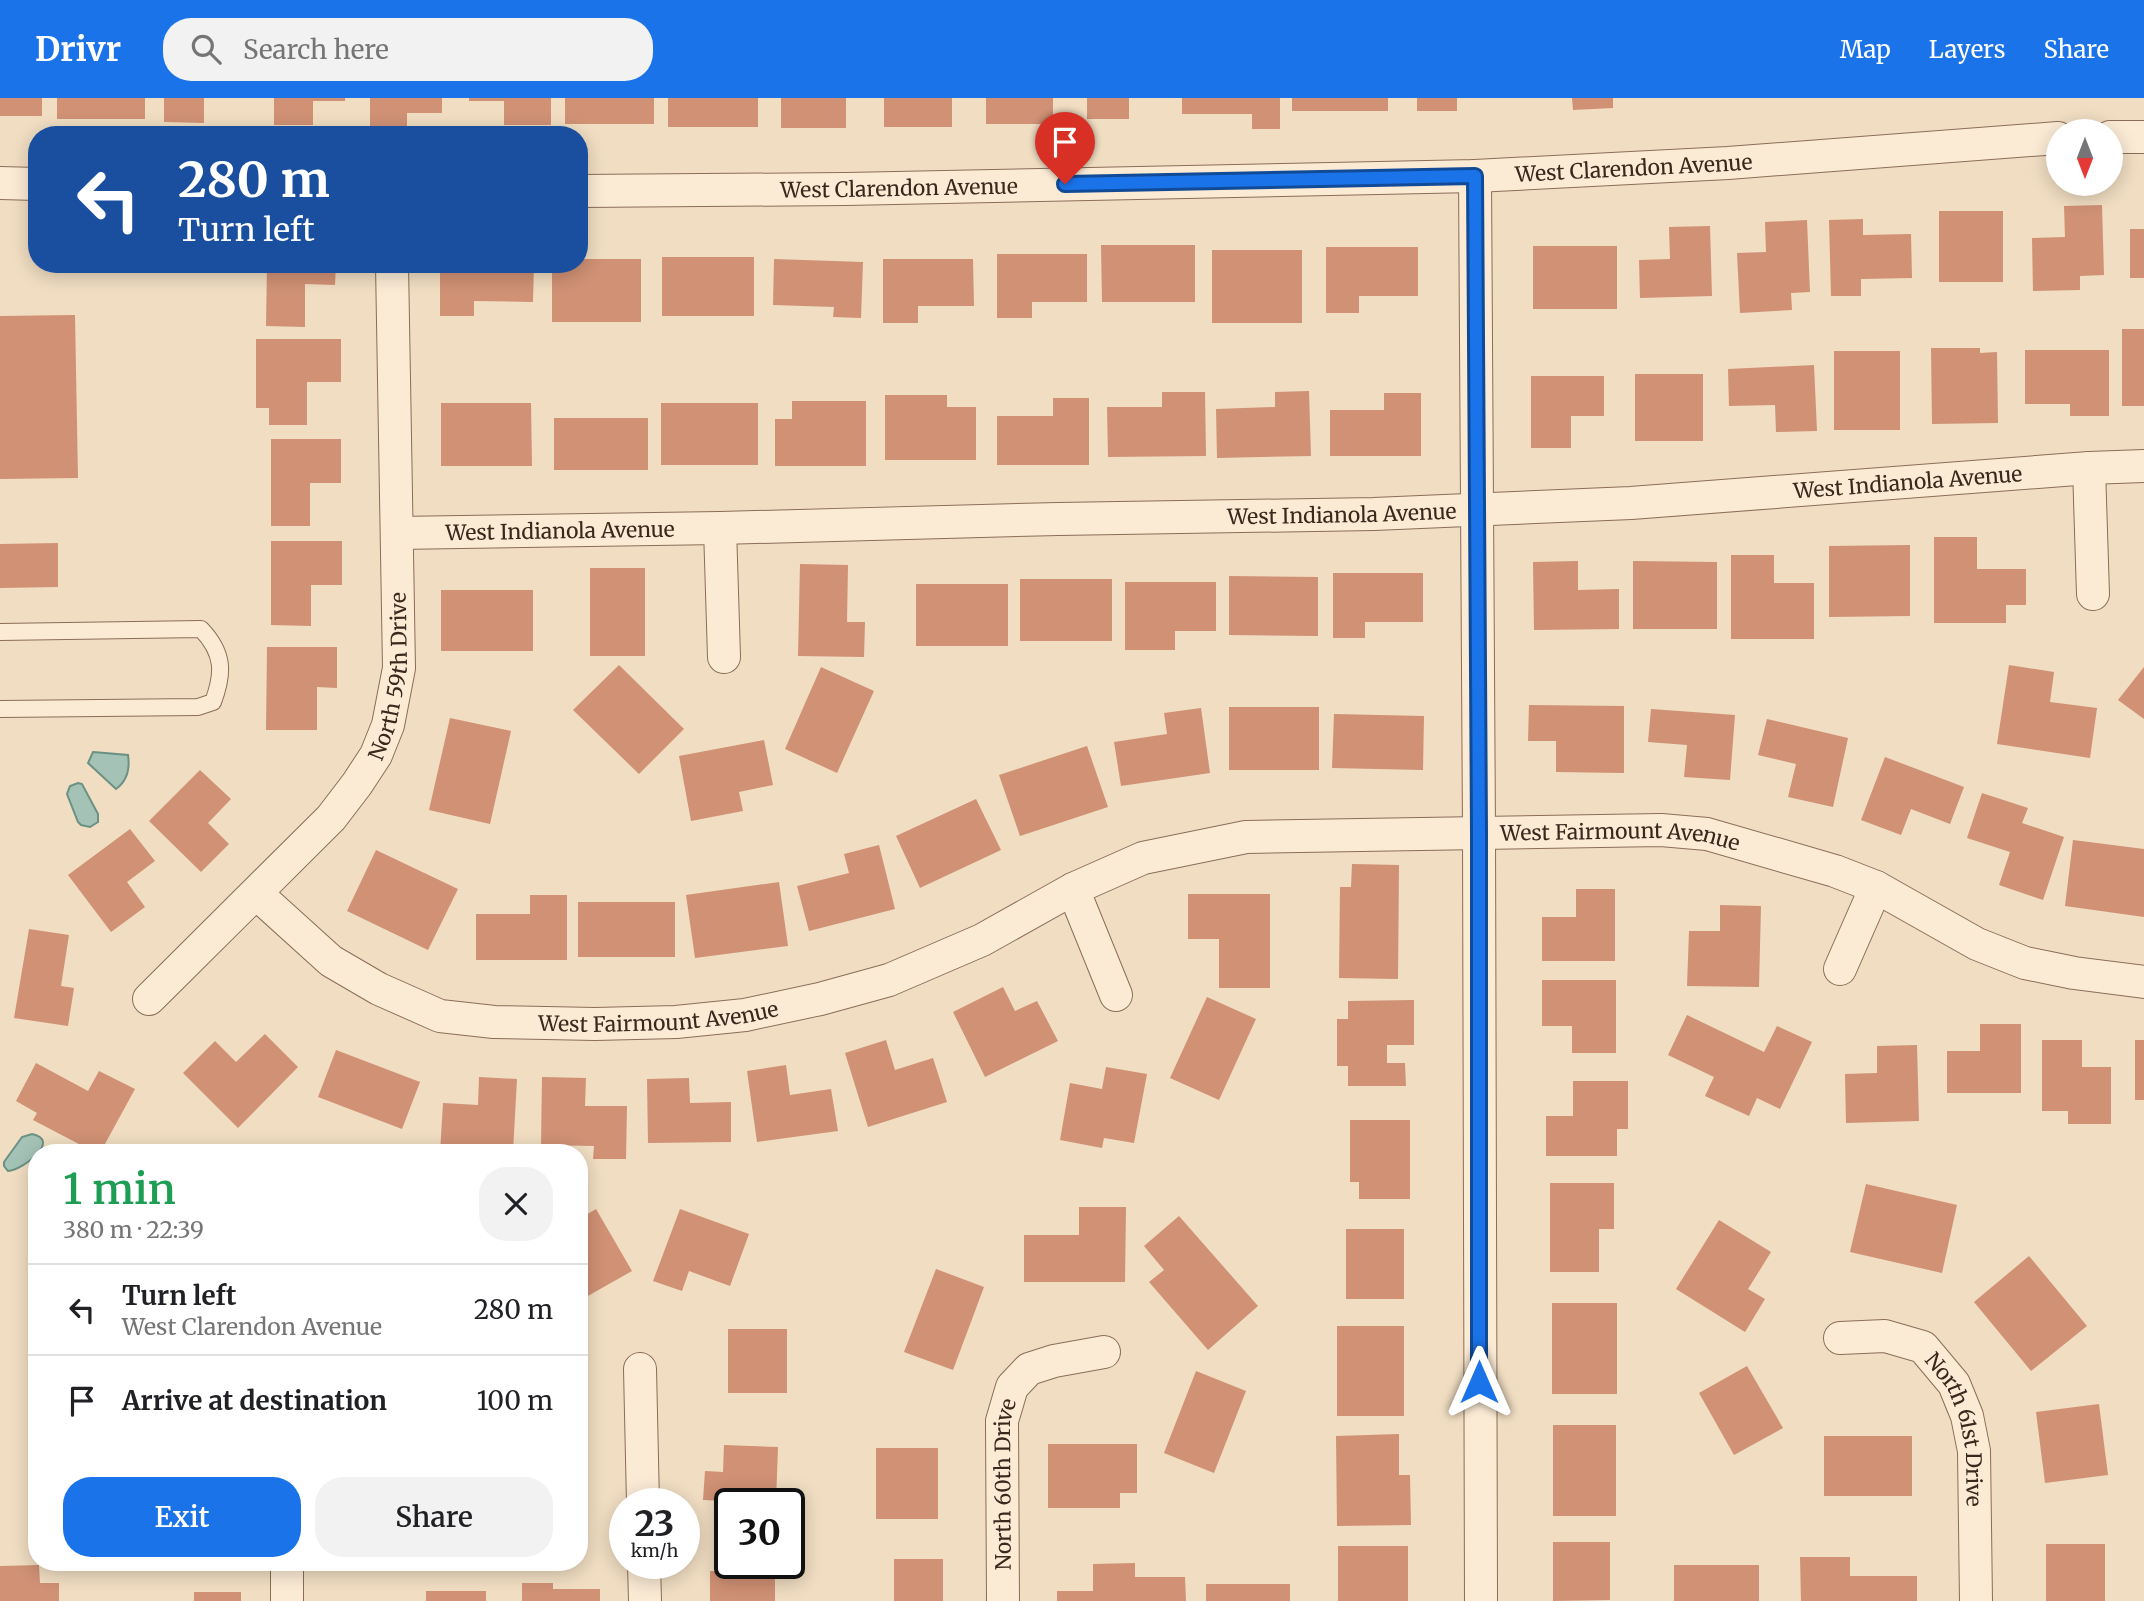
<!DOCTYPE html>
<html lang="en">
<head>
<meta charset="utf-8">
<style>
	body { margin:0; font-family:Merriweather,serif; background:#f2f2f2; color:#202124; height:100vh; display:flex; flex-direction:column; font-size:26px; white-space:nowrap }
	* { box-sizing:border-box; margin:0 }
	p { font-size:23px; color:#757577 }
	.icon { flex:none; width:38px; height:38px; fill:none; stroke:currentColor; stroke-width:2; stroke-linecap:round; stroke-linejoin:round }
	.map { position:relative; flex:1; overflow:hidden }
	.side { position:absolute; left:28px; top:1046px; width:560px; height:427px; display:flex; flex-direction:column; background:#fff; border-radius:28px; box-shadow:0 4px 18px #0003 }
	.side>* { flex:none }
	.top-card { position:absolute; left:28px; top:28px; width:560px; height:147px; border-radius:28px; box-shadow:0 4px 18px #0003; background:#1a4fa0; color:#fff; overflow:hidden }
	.needle { width:46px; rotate:180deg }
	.fabs { position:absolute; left:2046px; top:21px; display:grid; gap:14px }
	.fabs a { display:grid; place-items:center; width:77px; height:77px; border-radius:50%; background:#fff; box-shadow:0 4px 18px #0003; font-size:35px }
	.speed { position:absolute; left:609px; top:1390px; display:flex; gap:14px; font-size:35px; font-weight:700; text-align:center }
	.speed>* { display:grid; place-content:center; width:91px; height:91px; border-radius:50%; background:#fff; box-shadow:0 4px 18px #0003; line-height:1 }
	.speed small { font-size:18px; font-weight:400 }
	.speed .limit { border:4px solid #111; border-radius:10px; background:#fff; color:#111 }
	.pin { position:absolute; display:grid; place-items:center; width:60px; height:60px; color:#fff; margin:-72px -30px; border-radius:50% 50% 50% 0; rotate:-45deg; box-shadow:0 0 7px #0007 }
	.pin .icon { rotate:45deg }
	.me { position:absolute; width:77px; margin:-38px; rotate:0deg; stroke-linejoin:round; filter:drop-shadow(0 0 5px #0008) }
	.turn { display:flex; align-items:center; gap:24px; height:147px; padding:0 35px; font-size:32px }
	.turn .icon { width:91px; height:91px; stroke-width:2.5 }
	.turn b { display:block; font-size:49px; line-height:60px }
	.round { display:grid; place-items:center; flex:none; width:74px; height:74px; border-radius:28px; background:#f2f2f2 }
	.head { display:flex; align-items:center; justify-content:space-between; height:119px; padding:0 35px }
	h1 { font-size:42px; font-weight:600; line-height:52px; color:#1e9e55 }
	.action { display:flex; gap:14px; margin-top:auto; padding:14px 35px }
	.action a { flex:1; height:80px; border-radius:28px; background:#1a73e8; color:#fff; font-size:28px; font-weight:600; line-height:80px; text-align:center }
	.action a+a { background:#f2f2f2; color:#202124 }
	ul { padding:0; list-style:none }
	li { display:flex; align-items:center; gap:21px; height:91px; padding:0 35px; border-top:2px solid #e0e0e0 }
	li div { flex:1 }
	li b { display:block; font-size:26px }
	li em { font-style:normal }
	header { display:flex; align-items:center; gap:42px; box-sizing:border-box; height:98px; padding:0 35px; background:#1a73e8; color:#fff }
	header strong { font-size:33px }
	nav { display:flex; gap:38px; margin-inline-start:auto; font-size:24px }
	.search { width:490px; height:63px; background:#f2f2f2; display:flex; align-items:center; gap:18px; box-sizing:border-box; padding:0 24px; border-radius:28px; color:#757577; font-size:26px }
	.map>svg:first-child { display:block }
	.water { fill:#a4c3b6; stroke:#6b9183; stroke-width:2 }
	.building { fill:#d09175 }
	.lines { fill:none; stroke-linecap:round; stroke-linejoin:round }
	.lane-casing { stroke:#8b6d58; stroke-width:18 }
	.street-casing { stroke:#8b6d58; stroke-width:34 }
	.lane { stroke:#fbebd5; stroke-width:16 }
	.street { stroke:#fbebd5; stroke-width:32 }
	.route-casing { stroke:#114b97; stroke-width:18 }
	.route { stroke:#1a73e8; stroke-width:12 }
	.labels { text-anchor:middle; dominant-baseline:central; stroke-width:5; stroke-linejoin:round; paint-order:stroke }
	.street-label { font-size:21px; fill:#3a281d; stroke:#f7e8d2 }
</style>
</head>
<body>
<header>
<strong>Drivr</strong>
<div class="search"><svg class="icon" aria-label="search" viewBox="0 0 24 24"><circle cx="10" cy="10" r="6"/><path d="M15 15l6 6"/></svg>Search here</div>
<nav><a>Map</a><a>Layers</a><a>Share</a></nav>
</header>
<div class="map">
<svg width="2144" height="1503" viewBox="0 0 2144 1503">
	<rect width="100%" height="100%" fill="#f0ddc2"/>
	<!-- water -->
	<g class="water">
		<path d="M93,654L128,657C130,670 127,683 116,691L88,665Z"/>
		<path d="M78,685L82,686L98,716V724L90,729L81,727L78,724L67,696L70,688Z"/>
		<path d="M32,1036C62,1042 23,1072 8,1073L4,1068V1064L22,1039Z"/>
	</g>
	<!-- building -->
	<g class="building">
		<rect x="0" y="0" width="42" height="18"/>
		<rect x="57" y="0" width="88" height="21"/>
		<path d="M164,0H204V25L164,24Z"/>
		<path d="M274,0H345V3H313V27H274Z"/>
		<path d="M370,0H442V15H407V29H370Z"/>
		<path d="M469,0H551V27H504V3H469Z"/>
		<rect x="565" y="0" width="89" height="26"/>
		<rect x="668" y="0" width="90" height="29"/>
		<rect x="781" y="0" width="65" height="30"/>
		<rect x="884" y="0" width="68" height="29"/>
		<rect x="986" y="0" width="67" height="26"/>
		<rect x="1087" y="0" width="42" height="21"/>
		<path d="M1182,0H1280V31H1252V16H1182Z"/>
		<rect x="1292" y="0" width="96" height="13"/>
		<rect x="1417" y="0" width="40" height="13"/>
		<path d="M1572,0H1613V10L1573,12Z"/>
		<path d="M2102,107L2104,177L2080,178V192L2033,193L2032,140L2065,139L2064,108Z"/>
		<rect x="1939" y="113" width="64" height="71"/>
		<path d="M1863,121V137L1911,136L1912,180L1861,181V198H1831L1829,122Z"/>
		<path d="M1807,122L1810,194L1791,195L1792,212L1740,215L1737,155L1766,154L1765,124Z"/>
		<path d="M1710,128L1712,198L1640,200L1639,162L1670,161L1669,129Z"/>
		<rect x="2130" y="131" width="14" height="49"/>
		<path d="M1101,147H1195V204H1102Z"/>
		<rect x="1533" y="148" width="84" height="63"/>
		<path d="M1326,149H1418V198H1359V215H1326Z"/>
		<rect x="1212" y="152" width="90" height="73"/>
		<path d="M997,156H1087V204H1032V220H997Z"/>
		<rect x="662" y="159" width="92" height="59"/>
		<path d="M579,161H641V224H552V166H579Z"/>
		<path d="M774,161L863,164L861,220L833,219L834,209L773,207Z"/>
		<path d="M883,161H973L974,208H918V225H883Z"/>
		<path d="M267,166H336L335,187L305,186V229L266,228Z"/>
		<path d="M440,166H534L533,204L474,203V218H440Z"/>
		<path d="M75,217L78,380L0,381V218Z"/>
		<rect x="2122" y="231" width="22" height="77"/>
		<path d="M256,241H341V284H307V327H269V310H256Z"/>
		<path d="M1931,250H1980V255L1997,254L1998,325L1932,326Z"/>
		<path d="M2025,252H2109V318H2070V306H2025Z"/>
		<rect x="1834" y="253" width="66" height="79"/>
		<path d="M1814,267L1817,333L1776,334L1775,307L1729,308L1728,271Z"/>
		<rect x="1635" y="276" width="68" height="67"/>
		<path d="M1531,278H1604V318H1571V350H1531Z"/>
		<path d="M1309,293L1311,358L1217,360L1216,311L1275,309V294Z"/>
		<path d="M1162,294H1205L1206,358L1108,359L1107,309H1162Z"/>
		<path d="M1384,295H1421V358H1330V312H1384Z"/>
		<path d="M885,297H947V309H976V362H885Z"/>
		<path d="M1053,300H1089V367H997V318H1053Z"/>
		<path d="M792,303H866V368H775V321H792Z"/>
		<path d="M441,305H531L532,368H441Z"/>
		<rect x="661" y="305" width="97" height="62"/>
		<rect x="554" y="320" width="94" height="52"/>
		<path d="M271,341H341V385H310V428H271Z"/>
		<path d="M1934,439H1977V471H2026V507H2006V525H1934Z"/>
		<path d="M271,443H342V487H311V528L271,527Z"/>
		<path d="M58,445V489L0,490V446Z"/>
		<path d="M1910,447V518L1829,519V448Z"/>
		<path d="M1731,457H1774V485H1814V541H1731Z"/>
		<path d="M1578,463V492L1619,491V531L1534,532L1533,464Z"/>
		<path d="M1633,463L1717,464V531H1633Z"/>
		<path d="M800,466L848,467L847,524H865L864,559L798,558Z"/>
		<rect x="590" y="470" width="55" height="88"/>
		<path d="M1333,475H1423V524H1365V540H1333Z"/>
		<path d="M1229,478L1318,479V538L1229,537Z"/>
		<rect x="1020" y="481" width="92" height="62"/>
		<path d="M1125,484H1216V533H1175V552H1125Z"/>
		<rect x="916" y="486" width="92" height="62"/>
		<rect x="441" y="492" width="92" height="61"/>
		<path d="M267,549H337V590L317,589V632H266Z"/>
		<path d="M619,567L684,631L639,676L573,612Z"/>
		<path d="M2009,567L2054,574L2050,604L2097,610L2090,660L1997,646Z"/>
		<path d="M821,569L874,593L837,675L785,651Z"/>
		<path d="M2144,569V621L2118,602Z"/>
		<path d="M1529,607L1624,608V675L1556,674V643H1528Z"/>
		<rect x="1229" y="609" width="90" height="63"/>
		<path d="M1201,610L1210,675L1121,688L1114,644L1167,636L1164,615Z"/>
		<path d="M1651,611L1735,617L1730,682L1684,679L1687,647L1648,644Z"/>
		<path d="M1334,616L1424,618L1423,672L1332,670Z"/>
		<path d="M450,620L511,633L490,726L429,712Z"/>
		<path d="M1767,621L1848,640L1833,709L1788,699L1796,666L1758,657Z"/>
		<path d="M764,642L773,687L739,694L743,713L691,723L679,658Z"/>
		<path d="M1087,648L1108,709L1020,738L999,677Z"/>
		<path d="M1885,659L1964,689L1950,726L1911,711L1901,737L1861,722Z"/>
		<path d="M200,672L231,701L208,725L229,746L201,774L149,723Z"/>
		<path d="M1982,695L2028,710L2022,725L2064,739L2043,802L1999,787L2010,754L1967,740Z"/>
		<path d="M976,701L1001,752L920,790L896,738Z"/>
		<path d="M130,731L155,763L127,784L145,809L111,834L68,777Z"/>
		<path d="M2073,742L2144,751V819L2065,808Z"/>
		<path d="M879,747L895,811L809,833L797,788L849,775L844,756Z"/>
		<path d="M376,752L458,791L428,852L347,813Z"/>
		<path d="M1352,766L1399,767L1398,881L1339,880L1340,789H1351Z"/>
		<path d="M779,784L788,848L695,860L686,797Z"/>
		<path d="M1576,791H1615V863H1542V819H1576Z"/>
		<path d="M1188,796H1270V890H1219V841H1188Z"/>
		<path d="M530,797H567V862H476V816H530Z"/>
		<rect x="578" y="804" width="97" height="55"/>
		<path d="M1720,807L1761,808L1759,889L1687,888L1689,833H1720Z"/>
		<path d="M29,831L69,837L61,888L74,890L68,928L14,920Z"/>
		<path d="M1542,882H1616V955H1572V928H1542Z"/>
		<path d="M1003,889L1015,913L1037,903L1058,943L985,979L953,914Z"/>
		<path d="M1207,899L1256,921L1219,1002L1170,980Z"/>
		<path d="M1414,902V947H1387V965H1405L1406,988H1348V968H1337V921H1348V903Z"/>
		<path d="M1687,917L1764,954L1777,928L1812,944L1780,1011L1757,1000L1749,1018L1705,998L1714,979L1668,957Z"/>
		<path d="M1980,926H2021V995H1947V953H1980Z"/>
		<path d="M265,936L298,969L238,1030L183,975L215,943L236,964Z"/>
		<path d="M886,942L895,972L933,960L947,1004L868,1029L845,955Z"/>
		<path d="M2042,942H2082V969H2111V1026H2068V1013H2042Z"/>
		<rect x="2135" y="942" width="9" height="60"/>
		<path d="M1917,947L1919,1023L1846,1025L1845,976L1877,975V948Z"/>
		<path d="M336,952L420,984L402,1031L318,999Z"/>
		<path d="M36,965L88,993L99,973L135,991L100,1055H96L33,1022L37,1015L16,1003Z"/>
		<path d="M786,967L790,997L831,991L838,1033L757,1044L747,973Z"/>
		<path d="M1106,969L1147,976L1134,1045L1104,1040L1102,1050L1060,1042L1070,985L1102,991Z"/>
		<path d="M479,979L517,981L513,1054L483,1052V1055H440L443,1005L478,1007Z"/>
		<path d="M542,979L586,980L585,1008H627L626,1061H593L594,1048L541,1047Z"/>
		<path d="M689,980L690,1005L731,1004V1044L648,1045L647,981Z"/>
		<path d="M1573,983H1628V1031H1617V1058H1546V1018H1573Z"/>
		<path d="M1350,1022H1410V1101H1359V1084H1350Z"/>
		<path d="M1550,1085H1614V1131H1599V1174H1550Z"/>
		<path d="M1866,1086L1957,1107L1942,1175L1850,1154Z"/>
		<path d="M1079,1109H1126L1125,1184H1024V1137H1079Z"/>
		<path d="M596,1111L632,1173L579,1203V1121Z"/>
		<path d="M680,1111L749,1136L730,1188L689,1173L682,1193L653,1183Z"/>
		<path d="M1179,1118L1258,1208L1208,1252L1149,1184L1164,1172L1144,1148Z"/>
		<path d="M1719,1122L1771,1154L1748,1191L1765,1201L1745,1234L1676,1191Z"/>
		<rect x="1346" y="1131" width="58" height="70"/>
		<path d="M2029,1158L2087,1228L2031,1273L1974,1204Z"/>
		<path d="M936,1171L984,1189L953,1272L904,1254Z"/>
		<rect x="1552" y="1205" width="65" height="91"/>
		<rect x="1337" y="1228" width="67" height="90"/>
		<rect x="728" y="1231" width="59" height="64"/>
		<rect x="28" y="1238" width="9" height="69"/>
		<path d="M1747,1268L1783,1330L1734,1357L1699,1295Z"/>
		<path d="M1196,1273L1246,1293L1214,1375L1164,1355Z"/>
		<path d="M2099,1306L2108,1377L2045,1385L2036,1314Z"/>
		<rect x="1553" y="1327" width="63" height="91"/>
		<path d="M1399,1336V1377H1410L1411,1427L1337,1428L1336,1338Z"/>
		<rect x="1824" y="1338" width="88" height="60"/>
		<path d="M1048,1346H1137V1395H1120V1410H1048Z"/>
		<path d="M724,1347L778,1349L776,1405H730V1427H724L725,1403L703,1402L705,1373L723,1374Z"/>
		<rect x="876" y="1350" width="62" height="71"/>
		<path d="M1553,1444H1610V1502L1553,1503Z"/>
		<rect x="2046" y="1446" width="59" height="57"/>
		<rect x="1338" y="1448" width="70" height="55"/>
		<path d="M1800,1459H1850V1478H1917V1503H1801Z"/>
		<rect x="894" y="1461" width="49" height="42"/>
		<path d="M1135,1465V1479H1185L1186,1503H1057V1493H1093V1466Z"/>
		<path d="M39,1467L40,1485H59V1503H0V1468Z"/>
		<rect x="1674" y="1467" width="85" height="36"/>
		<rect x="710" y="1473" width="65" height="30"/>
		<path d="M522,1485H553V1491H600V1503H522Z"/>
		<rect x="1206" y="1486" width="84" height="17"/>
		<rect x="426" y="1493" width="60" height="10"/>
		<rect x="194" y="1494" width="47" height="9"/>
	</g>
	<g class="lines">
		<defs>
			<path id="lane" d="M0,534L201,531C224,555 224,575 213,604L198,609L0,611"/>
			<g id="street">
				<path d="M2110,39H2144"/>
				<path d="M1475,78L1479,734L1481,1503"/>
				<path d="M0,85L37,86"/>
				<path id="s1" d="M579,93L846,91L1475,78L1728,65L2058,40"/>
				<path d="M2089,370L2093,496"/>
				<path d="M720,430L724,559"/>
				<path id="s2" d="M397,435L720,430L1058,421L1374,416L1631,405L2089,370L2144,368"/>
				<path d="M1073,791L1116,897"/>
				<path id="s3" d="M257,796L331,863L379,891L440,918L494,924L595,926L676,924L745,917L820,901L889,882L982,842L1073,791L1143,760L1246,739L1661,732L1707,736L1835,773L1876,789L1977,846L2025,865L2074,875L2144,884"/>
				<path d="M1840,871L1876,789"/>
				<path id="s4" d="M149,901L331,720L357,686L376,657L388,627L399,570L392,166"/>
				<path id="s5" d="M1840,1240L1885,1238L1923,1249L1954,1286L1967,1318L1974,1353L1976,1503"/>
				<path d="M640,1271L643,1405"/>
				<path d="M287,1465V1503"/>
				<path d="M644,1465L645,1503"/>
				<path id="s6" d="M1003,1503L1002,1323L1012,1289L1029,1271L1054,1263L1104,1254"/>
			</g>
		</defs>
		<!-- lane casing -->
		<use href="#lane" class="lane-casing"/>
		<!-- street casing -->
		<use href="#street" class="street-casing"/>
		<!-- lane -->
		<use href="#lane" class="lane"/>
		<!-- street -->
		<use href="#street" class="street"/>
	</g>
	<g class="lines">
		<defs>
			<path id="route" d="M1065,86L1475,78L1479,734V1284"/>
		</defs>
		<!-- route casing -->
		<use href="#route" class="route-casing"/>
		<!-- route -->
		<use href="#route" class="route"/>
	</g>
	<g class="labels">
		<!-- street labels -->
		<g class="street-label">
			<text stroke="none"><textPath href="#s1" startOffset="1055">West Clarendon Avenue</textPath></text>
			<text stroke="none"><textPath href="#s1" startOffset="320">West Clarendon Avenue</textPath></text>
			<text stroke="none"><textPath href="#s2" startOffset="1512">West Indianola Avenue</textPath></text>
			<text stroke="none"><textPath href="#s2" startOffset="945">West Indianola Avenue</textPath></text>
			<text stroke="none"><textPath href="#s2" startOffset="163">West Indianola Avenue</textPath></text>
			<text stroke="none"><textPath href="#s4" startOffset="415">North 59th Drive</textPath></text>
			<text stroke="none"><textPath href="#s3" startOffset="1438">West Fairmount Avenue</textPath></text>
			<text stroke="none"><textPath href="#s3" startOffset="441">West Fairmount Avenue</textPath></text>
			<text stroke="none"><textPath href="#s5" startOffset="177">North 61st Drive</textPath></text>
			<text stroke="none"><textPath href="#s6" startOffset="117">North 60th Drive</textPath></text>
		</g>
	</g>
</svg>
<div class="fabs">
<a><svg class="needle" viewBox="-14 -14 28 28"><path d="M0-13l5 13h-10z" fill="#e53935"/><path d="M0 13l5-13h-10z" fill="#757577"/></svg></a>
</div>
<div class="speed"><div>23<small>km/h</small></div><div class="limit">30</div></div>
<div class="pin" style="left:1065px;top:86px;background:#d93025"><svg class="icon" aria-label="arrive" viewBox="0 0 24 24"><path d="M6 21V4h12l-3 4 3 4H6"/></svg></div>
<svg class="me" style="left:1479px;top:1284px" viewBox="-20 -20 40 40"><path d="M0-17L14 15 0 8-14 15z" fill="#1a73e8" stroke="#fff" stroke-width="4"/></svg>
<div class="top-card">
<div class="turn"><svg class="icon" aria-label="left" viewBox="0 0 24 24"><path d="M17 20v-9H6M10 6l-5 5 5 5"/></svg><div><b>280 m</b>Turn left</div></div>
</div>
<section class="side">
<div class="head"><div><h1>1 min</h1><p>380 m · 22:39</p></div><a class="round"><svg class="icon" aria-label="close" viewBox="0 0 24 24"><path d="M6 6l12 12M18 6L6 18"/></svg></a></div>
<ul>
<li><svg class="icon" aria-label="left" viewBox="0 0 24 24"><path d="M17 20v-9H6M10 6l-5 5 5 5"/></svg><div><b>Turn left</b><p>West Clarendon Avenue</p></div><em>280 m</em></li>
<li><svg class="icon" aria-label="arrive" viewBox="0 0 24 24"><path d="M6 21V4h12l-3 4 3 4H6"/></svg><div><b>Arrive at destination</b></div><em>100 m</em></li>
</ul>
<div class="action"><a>Exit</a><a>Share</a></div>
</section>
</div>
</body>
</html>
